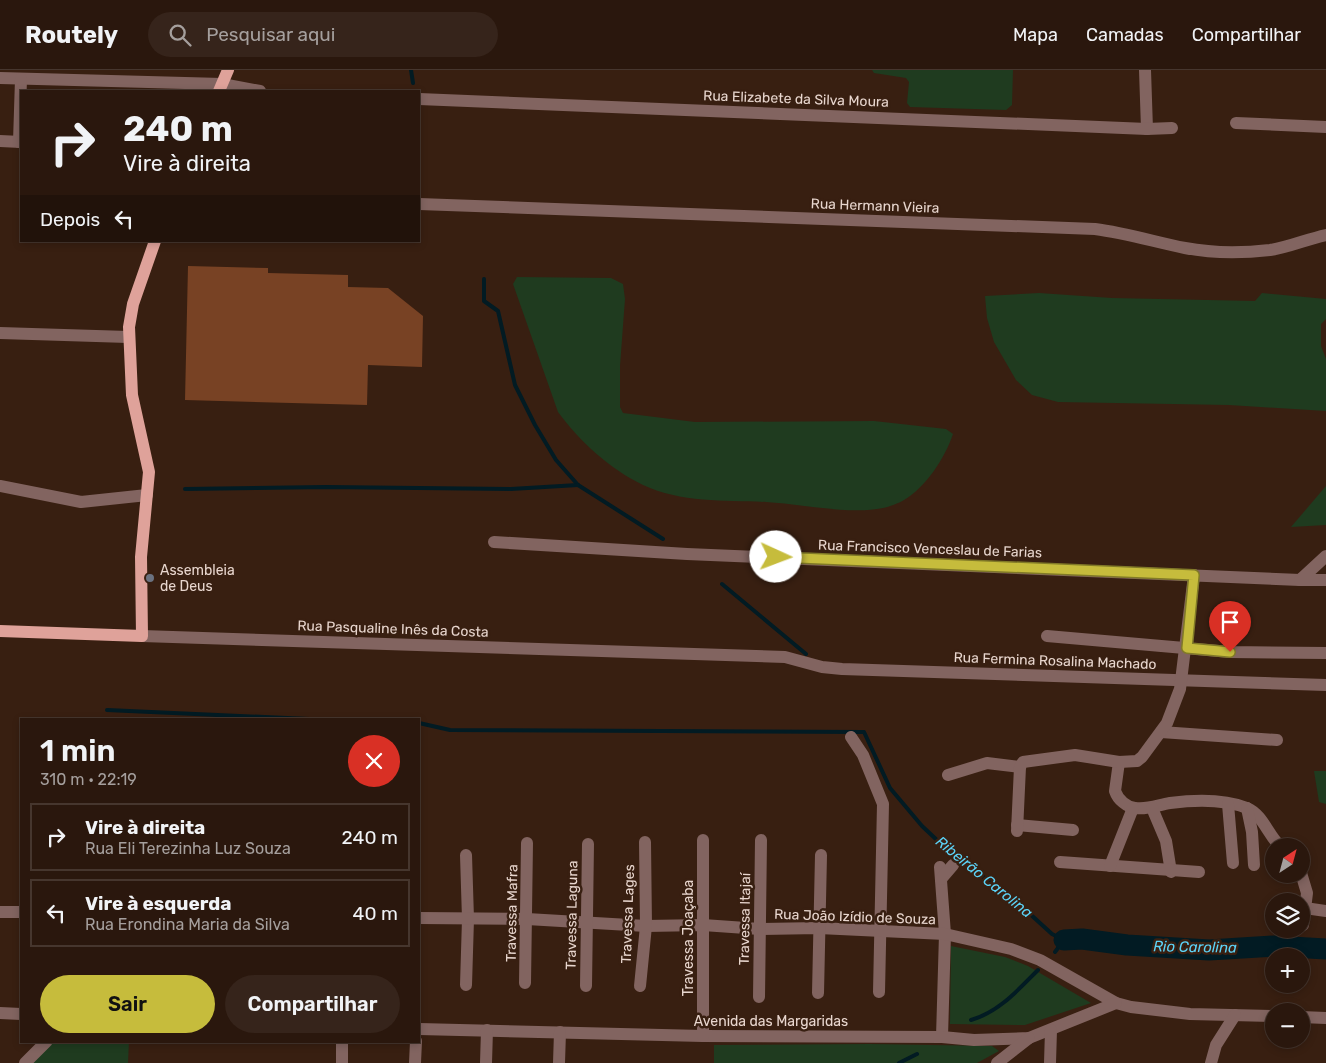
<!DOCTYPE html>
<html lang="pt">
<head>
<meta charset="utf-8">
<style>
	body { margin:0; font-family:Rubik,sans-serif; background:#36241b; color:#f1f3f6; height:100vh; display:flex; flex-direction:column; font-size:19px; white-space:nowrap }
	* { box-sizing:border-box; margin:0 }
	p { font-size:16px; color:#a59f9d }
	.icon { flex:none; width:28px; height:28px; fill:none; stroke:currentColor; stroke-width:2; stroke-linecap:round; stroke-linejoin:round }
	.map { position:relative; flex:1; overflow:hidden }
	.drawer { position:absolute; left:20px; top:648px; width:400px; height:325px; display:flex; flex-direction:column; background:#2a170d; border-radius:0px; box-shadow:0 2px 8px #0003,0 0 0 1px #46362e }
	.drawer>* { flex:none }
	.guide { position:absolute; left:20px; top:20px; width:400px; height:152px; border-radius:0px; box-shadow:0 2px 8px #0003,0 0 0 1px #46362e; background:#2a170d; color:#f1f3f6; overflow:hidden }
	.needle { width:32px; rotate:36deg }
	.buttons { position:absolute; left:1265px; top:768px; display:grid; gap:10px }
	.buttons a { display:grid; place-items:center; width:45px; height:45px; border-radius:50%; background:#2a170d; box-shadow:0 2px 8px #0003,0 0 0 1px #46362e; font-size:25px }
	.pin { position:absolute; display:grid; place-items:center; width:42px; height:42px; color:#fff; margin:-51px -21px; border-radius:50% 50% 50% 0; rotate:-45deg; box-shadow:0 0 5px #0007 }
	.pin .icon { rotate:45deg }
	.me { position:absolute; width:55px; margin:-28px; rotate:92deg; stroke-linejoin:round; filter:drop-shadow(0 0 4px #0008) }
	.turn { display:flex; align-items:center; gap:18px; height:105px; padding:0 20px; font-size:22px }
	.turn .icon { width:65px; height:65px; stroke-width:2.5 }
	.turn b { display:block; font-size:35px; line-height:42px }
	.then { display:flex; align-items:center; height:48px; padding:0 20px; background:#0003; gap:10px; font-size:19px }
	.round { display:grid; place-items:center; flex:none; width:52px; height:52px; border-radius:26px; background:#36241b }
	.overview { display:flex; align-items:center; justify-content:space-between; height:85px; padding:0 20px }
	h1 { font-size:30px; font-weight:600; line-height:38px }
	.button { display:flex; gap:10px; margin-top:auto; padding:10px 20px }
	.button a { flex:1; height:58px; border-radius:30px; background:#c6bc3c; color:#111; font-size:20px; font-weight:600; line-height:58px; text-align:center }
	.button a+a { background:#36241b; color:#f1f3f6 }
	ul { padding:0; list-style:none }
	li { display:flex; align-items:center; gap:15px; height:68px; margin:0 10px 8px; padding:0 10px; border:2px solid #46362e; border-radius:0px }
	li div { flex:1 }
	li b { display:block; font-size:19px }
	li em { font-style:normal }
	header { display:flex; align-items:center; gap:30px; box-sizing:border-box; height:70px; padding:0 25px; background:#2a170d; border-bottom:1px solid #46362e }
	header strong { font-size:24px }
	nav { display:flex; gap:28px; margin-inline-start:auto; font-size:18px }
	.search { width:350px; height:45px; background:#36241b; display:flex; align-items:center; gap:12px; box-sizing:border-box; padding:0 18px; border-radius:28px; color:#a59f9d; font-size:19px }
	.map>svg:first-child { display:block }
	.green { fill:#1f3b1f }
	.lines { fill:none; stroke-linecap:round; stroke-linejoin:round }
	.stream { stroke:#021b23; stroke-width:4 }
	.river { stroke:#021b23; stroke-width:21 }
	.building { fill:#784224 }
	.minor { stroke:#826460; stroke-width:12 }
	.major { stroke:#dfa29a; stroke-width:12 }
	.route-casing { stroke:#817a27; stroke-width:12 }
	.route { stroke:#c6bc3c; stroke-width:9 }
	.worship-dot { fill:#6b7280; stroke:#381f11; stroke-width:2 }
	.labels { text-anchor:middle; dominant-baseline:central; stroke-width:5; stroke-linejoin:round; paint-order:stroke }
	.street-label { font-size:14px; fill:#e8d6ce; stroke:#381f11 }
	.poi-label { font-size:14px; fill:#e8d6ce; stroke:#381f11; text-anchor:start }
	.water-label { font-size:15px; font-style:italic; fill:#5cd3f7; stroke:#381f11 }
</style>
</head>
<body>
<header>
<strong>Routely</strong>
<div class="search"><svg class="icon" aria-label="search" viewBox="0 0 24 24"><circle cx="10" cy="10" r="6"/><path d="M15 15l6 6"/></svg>Pesquisar aqui</div>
<nav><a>Mapa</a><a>Camadas</a><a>Compartilhar</a></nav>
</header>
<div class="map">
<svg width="1326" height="993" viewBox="0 0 1326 993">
	<rect width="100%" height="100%" fill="#381f11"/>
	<!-- green -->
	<g class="green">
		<path d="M872,0H1013L1012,35L1006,40L910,37L907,33L909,12L906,8L874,3Z"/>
		<path d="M517,207L611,208L623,214L625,229L620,296V337L623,343L695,352L874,351L946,359L953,364C945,388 926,417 904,430C899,433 889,437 883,438C850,445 801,434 766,432C726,430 681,433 643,415C610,399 580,372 558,342L513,214Z"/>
		<path d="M1039,223L1112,228L1255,231L1262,223L1326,229V249L1321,254V276L1326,289V341L1229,335L1058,332L1032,325L1016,310L994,272L987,248L985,226Z"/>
		<path d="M1326,416V455L1291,457Z"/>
		<path d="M1314,701H1326V734L1319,732Z"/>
		<path d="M951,876L1005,887L1028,896L1091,933L1025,955L950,954Z"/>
		<path d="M54,971H129L128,993H31Z"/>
		<path d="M870,974L992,976L999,981L977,993H714V975Z"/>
	</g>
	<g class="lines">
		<!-- stream -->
		<g class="stream">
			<path d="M411,0L413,13"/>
			<path d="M484,209V231L498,241L515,315L535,355L556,390L578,415L663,469"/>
			<path d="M185,419L326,417L511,419L578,415"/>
			<path d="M722,514L806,584"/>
			<path d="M107,640L309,649"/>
			<path d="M419,653L450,660L864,662L890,718L922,756L956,788L1008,824L1052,864L1064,870L1055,882"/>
			<path d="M971,950C999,942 1018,920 1038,900"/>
			<path d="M899,993L917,984"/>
		</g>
		<!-- river -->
		<path class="river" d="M1064,870L1082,869L1127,875L1209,880L1274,876L1326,879"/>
	</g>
	<!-- building -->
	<path class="building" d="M188,196L268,198V203L348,205V217L388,218L423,246L422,297L368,295L367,335L185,330Z"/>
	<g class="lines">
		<!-- minor -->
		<g class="minor">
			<path d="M1145,0L1147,59"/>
			<path d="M0,8L222,14L260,21"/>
			<path d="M419,29L1147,59L1172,58"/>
			<path d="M1236,53L1326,57"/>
			<path d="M0,71L21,72"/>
			<path d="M19,72L21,9"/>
			<path d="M419,134L1095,159C1126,163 1155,172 1185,178C1211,183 1244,183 1270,180C1290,177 1307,169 1326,165"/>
			<path d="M0,263L128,267"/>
			<path d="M0,416L81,432L147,425"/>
			<path d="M494,472L687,484L1300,510L1326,486"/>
			<path d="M1300,510H1326"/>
			<path d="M142,566L785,587L822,597L842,599L1326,615"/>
			<path d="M1047,566L1230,582L1326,583"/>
			<path d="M1161,662L1277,670"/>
			<path d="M851,667L863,685L883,734L879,922"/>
			<path d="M1119,692L1115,721C1118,730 1127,737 1135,738C1147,740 1158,735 1170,733C1193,730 1224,729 1247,738C1263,745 1268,765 1280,776"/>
			<path d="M948,705L987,693L1020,697"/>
			<path d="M1228,734L1233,793"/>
			<path d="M1152,738L1166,771L1171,802"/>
			<path d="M1247,738L1252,762L1254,795"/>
			<path d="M1017,755L1073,760"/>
			<path d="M1017,761L1020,697L1023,692L1075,685L1119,692L1137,691L1142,687L1167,653L1180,619L1194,505"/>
			<path d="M466,785L468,849L466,915"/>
			<path d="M1060,792L1199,802"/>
			<path d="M1110,796L1133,738"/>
			<path d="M940,797L945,864L942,967"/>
			<path d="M1301,803L1307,823L1303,855"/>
			<path d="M941,809L953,795"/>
			<path d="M1305,838L1326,841"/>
			<path d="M0,842H21"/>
			<path d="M419,848L527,849L646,856L703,855L760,859L819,858L945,864L1011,879L1040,890L1116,933L1131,937L1190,944L1274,946"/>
			<path d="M525,913L527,773"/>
			<path d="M586,916L588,774"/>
			<path d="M640,916L646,856L645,772"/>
			<path d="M818,923L821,785"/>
			<path d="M759,927L761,770"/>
			<path d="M0,943L21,944"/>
			<path d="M1301,947L1326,948"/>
			<path d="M419,959L703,966L942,967L974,970L1029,968L1116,933"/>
			<path d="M703,966V770"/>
			<path d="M25,993L47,971"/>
			<path d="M342,993V971"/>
			<path d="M415,993L416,971"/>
			<path d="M486,993L487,960"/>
			<path d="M559,993L560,962"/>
			<path d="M997,993L1029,968"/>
			<path d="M1050,993L1051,960"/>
			<path d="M1211,993L1216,975L1235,945"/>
		</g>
		<!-- major -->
		<g class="major">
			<path d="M219,21L228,0"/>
			<path d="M0,561L142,566L141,487L149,402L132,325L129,257L133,234L155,171"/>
		</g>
	</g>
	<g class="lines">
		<defs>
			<path id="route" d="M776,487L1194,505L1187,578L1230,582"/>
		</defs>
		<!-- route casing -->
		<use href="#route" class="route-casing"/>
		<!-- route -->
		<use href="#route" class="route"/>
	</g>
	<!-- markers -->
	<circle class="worship-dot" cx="150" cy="508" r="5"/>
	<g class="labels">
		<!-- street labels -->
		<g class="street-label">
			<text transform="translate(796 29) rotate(2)">Rua Elizabete da Silva Moura</text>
			<text transform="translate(875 136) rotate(2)">Rua Hermann Vieira</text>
			<text transform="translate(930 479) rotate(2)">Rua Francisco Venceslau de Farias</text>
			<text transform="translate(393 559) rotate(2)">Rua Pasqualine Inês da Costa</text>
			<text transform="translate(1055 591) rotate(2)">Rua Fermina Rosalina Machado</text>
			<text transform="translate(512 843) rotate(-89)">Travessa Mafra</text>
			<text transform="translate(628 844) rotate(-88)">Travessa Lages</text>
			<text transform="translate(572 845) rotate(-89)">Travessa Laguna</text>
			<text transform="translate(855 847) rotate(2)">Rua João Izídio de Souza</text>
			<text transform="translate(745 849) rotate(-89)">Travessa Itajaí</text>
			<text transform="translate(688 868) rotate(-90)">Travessa Joaçaba</text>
			<text x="771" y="951">Avenida das Margaridas</text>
		</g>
		<!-- poi labels -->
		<g class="poi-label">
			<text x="160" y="500">Assembleia<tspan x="160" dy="16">de Deus</tspan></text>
		</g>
		<!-- water labels -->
		<g class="water-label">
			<text transform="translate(984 807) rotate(39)">Ribeirão Carolina</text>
			<text transform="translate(1195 877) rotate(1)">Rio Carolina</text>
		</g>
	</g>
</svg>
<div class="buttons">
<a><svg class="needle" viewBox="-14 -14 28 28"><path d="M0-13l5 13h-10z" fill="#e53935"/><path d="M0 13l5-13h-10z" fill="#a59f9d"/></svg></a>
<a><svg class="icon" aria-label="layers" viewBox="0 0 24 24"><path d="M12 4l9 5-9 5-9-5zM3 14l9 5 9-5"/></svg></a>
<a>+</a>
<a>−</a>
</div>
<div class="pin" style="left:1230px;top:582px;background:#d93025"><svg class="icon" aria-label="arrive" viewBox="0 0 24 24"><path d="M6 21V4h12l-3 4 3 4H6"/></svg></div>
<svg class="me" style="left:776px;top:487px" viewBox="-20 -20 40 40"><circle r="19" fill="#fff"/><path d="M0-13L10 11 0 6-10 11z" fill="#c6bc3c"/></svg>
<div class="guide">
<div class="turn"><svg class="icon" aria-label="right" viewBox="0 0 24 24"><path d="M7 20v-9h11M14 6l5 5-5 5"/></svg><div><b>240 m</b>Vire à direita</div></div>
<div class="then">Depois<svg class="icon" aria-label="left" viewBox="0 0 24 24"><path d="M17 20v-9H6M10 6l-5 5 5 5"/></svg></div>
</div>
<section class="drawer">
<div class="overview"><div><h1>1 min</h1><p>310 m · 22:19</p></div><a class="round" style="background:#d93025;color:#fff"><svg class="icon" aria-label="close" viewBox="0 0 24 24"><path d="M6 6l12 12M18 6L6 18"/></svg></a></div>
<ul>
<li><svg class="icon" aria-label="right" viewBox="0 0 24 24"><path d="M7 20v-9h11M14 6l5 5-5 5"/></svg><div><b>Vire à direita</b><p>Rua Eli Terezinha Luz Souza</p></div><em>240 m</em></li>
<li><svg class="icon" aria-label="left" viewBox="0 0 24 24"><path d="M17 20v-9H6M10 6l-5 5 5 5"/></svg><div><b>Vire à esquerda</b><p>Rua Erondina Maria da Silva</p></div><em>40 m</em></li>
</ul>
<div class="button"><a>Sair</a><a>Compartilhar</a></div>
</section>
</div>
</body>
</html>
